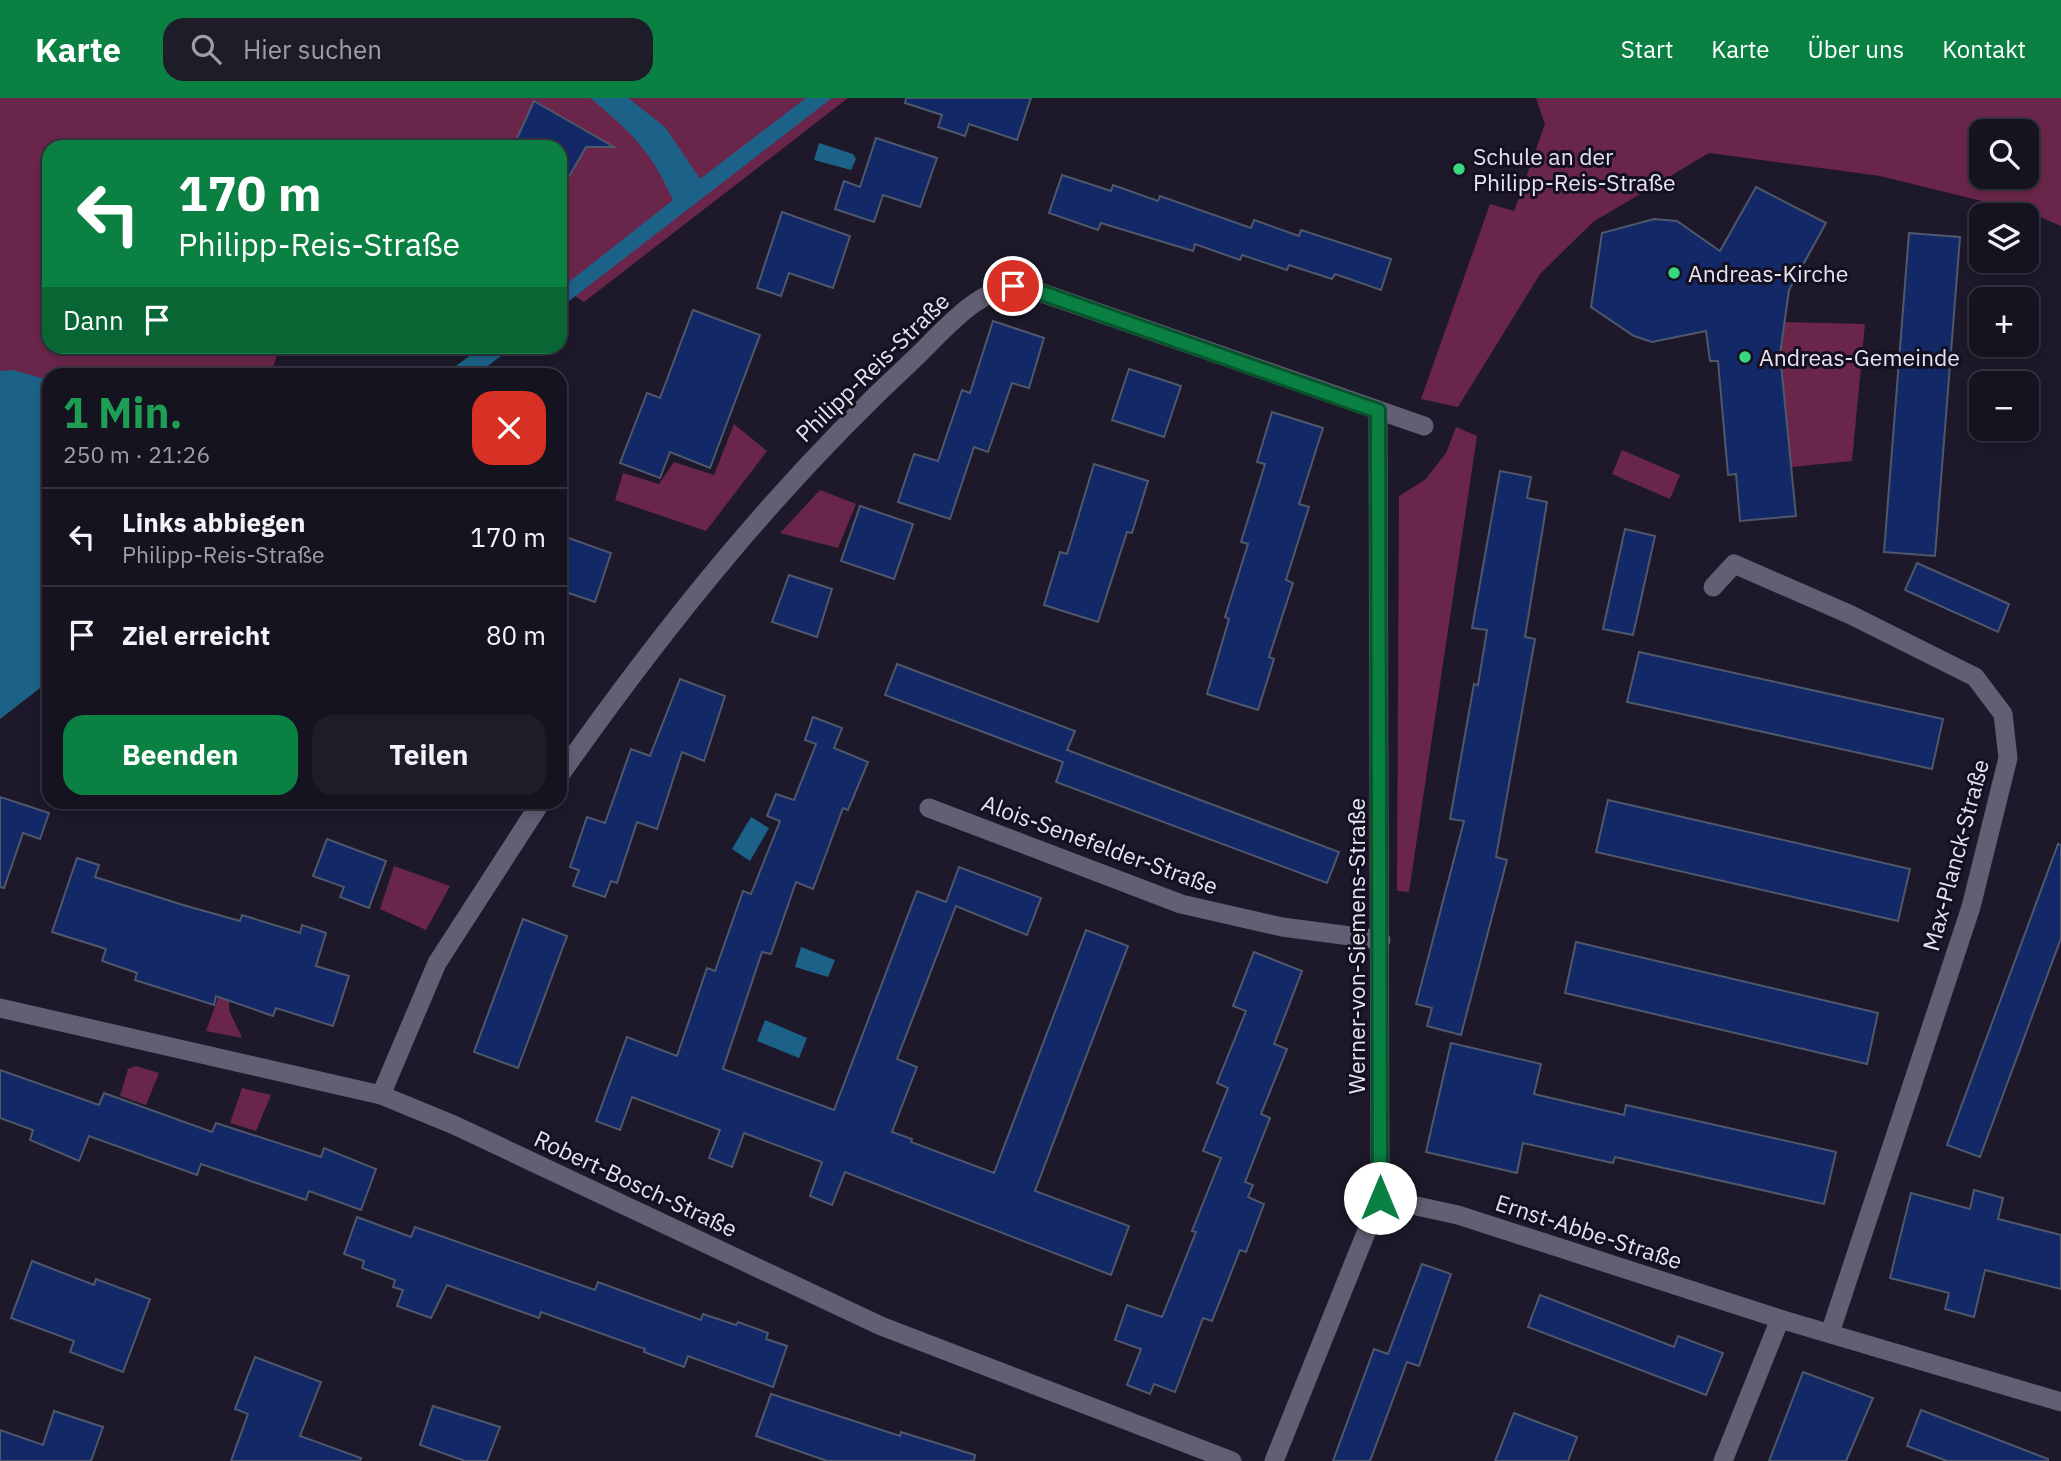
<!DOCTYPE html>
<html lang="de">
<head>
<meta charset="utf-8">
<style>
	body { margin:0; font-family:"IBM Plex Sans",sans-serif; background:#1f1c29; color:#f1f3f6; height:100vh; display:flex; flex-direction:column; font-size:26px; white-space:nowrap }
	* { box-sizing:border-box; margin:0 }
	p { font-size:23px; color:#9e9ea5 }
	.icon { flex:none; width:38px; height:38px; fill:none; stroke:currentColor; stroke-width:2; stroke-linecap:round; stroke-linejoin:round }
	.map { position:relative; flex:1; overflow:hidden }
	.panel { position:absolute; left:42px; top:270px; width:525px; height:441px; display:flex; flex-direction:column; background:#161320; border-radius:21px; box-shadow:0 4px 10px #0003,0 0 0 2px #35323e }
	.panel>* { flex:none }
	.hud { position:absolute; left:42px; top:42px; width:525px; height:214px; border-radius:21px; box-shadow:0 4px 10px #0003,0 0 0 2px #35323e; background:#0b8043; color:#fff; overflow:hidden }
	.buttons { position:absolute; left:1969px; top:21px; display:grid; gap:14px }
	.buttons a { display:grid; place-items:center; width:70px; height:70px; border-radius:14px; background:#161320; box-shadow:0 4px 10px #0003,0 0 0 2px #35323e; font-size:35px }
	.pin { position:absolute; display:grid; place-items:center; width:60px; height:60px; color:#fff; margin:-30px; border:4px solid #fff; border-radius:50%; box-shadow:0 2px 7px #0007 }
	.me { position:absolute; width:77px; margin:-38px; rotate:0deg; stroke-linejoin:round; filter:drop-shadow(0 0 5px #0008) }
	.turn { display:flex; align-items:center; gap:24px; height:147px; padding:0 21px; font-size:32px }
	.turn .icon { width:91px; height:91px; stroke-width:2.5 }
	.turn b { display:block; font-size:49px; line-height:60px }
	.then { display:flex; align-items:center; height:66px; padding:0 21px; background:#0003; gap:14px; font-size:26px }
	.round { display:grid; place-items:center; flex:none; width:74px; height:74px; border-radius:21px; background:#1f1c29 }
	.head { display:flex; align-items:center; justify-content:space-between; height:119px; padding:0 21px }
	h1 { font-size:42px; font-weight:700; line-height:52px; color:#1e9e55 }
	.primary-button { display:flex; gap:14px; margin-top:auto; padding:14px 21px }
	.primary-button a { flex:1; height:80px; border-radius:21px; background:#0b8043; color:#fff; font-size:28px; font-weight:700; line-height:80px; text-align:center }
	.primary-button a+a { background:#1f1c29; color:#f1f3f6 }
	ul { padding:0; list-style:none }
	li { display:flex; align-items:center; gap:21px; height:98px; padding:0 21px; border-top:2px solid #35323e }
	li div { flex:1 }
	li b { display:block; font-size:26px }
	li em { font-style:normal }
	header { display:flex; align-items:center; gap:42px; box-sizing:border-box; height:98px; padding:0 35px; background:#0b8043; color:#fff }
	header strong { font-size:33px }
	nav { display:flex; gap:38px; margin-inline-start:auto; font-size:24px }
	.search { width:490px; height:63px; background:#1f1c29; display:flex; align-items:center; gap:18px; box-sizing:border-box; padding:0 24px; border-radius:21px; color:#9e9ea5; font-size:26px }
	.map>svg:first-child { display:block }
	.green { fill:#6a264a; fill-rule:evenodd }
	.water { fill:#1c6288 }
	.building { fill:#132867; stroke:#4f576b; stroke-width:2 }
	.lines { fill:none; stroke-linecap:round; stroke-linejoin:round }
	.minor { stroke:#625e73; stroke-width:19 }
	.route-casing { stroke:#07532c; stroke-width:18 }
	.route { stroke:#0b8043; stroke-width:12 }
	.poi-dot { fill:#3ad77f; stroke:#141020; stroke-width:2.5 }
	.labels { text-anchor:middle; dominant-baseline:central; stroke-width:6; stroke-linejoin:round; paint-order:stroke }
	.poi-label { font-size:23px; fill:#e6e4f0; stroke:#141020; text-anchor:start }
	.street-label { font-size:23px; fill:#e6e4f0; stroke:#141020 }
</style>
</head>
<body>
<header>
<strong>Karte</strong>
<div class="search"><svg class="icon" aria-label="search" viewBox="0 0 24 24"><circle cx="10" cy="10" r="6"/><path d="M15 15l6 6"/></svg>Hier suchen</div>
<nav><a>Start</a><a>Karte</a><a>Über uns</a><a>Kontakt</a></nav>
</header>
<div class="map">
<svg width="2061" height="1363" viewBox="0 0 2061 1363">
	<rect width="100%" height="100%" fill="#1d192a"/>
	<!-- green -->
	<g class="green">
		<path d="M0,0H848L584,204L560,188V49H49V248L280,249L272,272L287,276H49V583L0,621Z"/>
		<path d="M1536,0H2061V128L2031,115L1880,78L1709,55L1593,124L1540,176L1458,309L1421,301L1490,106L1514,113L1545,26ZM1981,33H2026V79H1981Z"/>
		<path d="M1784,224L1865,226L1852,363L1791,369L1780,256Z"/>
		<path d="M734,326L767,353L706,433L615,402L623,375L659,386L674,364L714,377Z"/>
		<path d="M1456,329L1477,338L1409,794L1397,793L1399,398L1426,381L1446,355Z"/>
		<path d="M1622,352L1680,377L1670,401L1612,376Z"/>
		<path d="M820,392L856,406L838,450L780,435Z"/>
		<path d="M394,768L450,788L426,832L380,811Z"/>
		<path d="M221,892L229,895V912L242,940L206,933Z"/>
		<path d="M136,968L159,975L146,1007L120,998L128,971Z"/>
		<path d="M242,990L271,997L256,1033L230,1025Z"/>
	</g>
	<!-- water -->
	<g class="water">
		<path d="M590,0H628L665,29L700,81L806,0H832L560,210V191L673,102C650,51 632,35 590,0Z"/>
		<path d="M819,45L853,56L856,61L851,72L814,62Z"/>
		<path d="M483,248L513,249L477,276H445Z"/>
		<path d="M13,272L49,282V583L0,621V273Z"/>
		<path d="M751,719L769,730L750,763L732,751Z"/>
		<path d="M801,849L835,862L828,879L795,869Z"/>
		<path d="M765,922L807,940L799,960L757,943Z"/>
	</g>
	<!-- building -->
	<g class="building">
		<path d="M906,0H1031L1017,42L969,26L965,38L938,29L942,17L905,5Z"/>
		<path d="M534,3L614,49H586L560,94V49H513Z"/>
		<path d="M876,40L937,60L920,109L883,97L874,124L835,111L844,83L860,89Z"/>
		<path d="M1062,77L1111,93L1113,87L1158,103L1160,98L1251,130L1254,122L1299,138L1301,132L1391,161L1381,192L1335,176L1332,181L1289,167L1287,172L1242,157L1240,162L1195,146L1193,153L1101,125L1098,132L1049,115Z"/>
		<path d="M1756,89L1826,125L1789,192L1780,256L1796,418L1740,423L1736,376L1728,377L1718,263H1710L1706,233L1652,244L1634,238L1591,209L1602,135L1654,121L1677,123L1720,153Z"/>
		<path d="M782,114L850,138L833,190L789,175L781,198L757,190Z"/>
		<path d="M1909,135L1960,139L1935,458L1884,454Z"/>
		<path d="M693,212L760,237L710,370L670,354L660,380L620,365L647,295L660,300Z"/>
		<path d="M993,223L1044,240L1029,290L1012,285L988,354L974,349L950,421L898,404L914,356L938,363L962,292L970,295Z"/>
		<path d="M1129,271L1181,288L1164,339L1112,322Z"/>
		<path d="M1272,314L1323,330L1299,406L1309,409L1286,482L1293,485L1269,559L1274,561L1258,612L1207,596L1229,521L1225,519L1248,446L1241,444L1265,366L1257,364Z"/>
		<path d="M1094,366L1148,383L1132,435L1127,434L1098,524L1044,507L1060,454L1067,456Z"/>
		<path d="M1500,373L1531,379L1527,400L1547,404L1525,539L1535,541L1496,759L1507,762L1461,937L1427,928L1432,910L1416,906L1464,723L1450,721L1474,586L1478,587L1487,532L1472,530Z"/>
		<path d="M860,408L913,426L894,481L841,463Z"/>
		<path d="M1625,431L1655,438L1633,537L1603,531Z"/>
		<path d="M560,437L611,455L595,504L560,492Z"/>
		<path d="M1917,465L2009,506L1998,534L1905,492Z"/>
		<path d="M789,477L832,491L817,539L772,524Z"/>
		<path d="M1639,554L1943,621L1932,671L1627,604Z"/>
		<path d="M897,566L1075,633L1067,652L1339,754L1327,785L1056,684L1063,664L885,597Z"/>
		<path d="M680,581L725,598L704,663L682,654L657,731L637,724L617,785L611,783L605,799L573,788L579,772L570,769L587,719L605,725L631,651L650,658Z"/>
		<path d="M813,619L842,630L834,650L868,664L848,712L843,710L813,791L796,784L771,856L762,854L723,971L834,1012L917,793L946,804L959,769L1041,800L1027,837L956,808L897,961L917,969L892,1034L912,1041L911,1044L994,1075L1086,832L1128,848L1035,1093L1129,1128L1111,1177L845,1074L832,1107L810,1098L822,1064L744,1035L732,1069L709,1060L720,1032L632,999L620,1032L596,1023L627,939L677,958L707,870L715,873L743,793L751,796L780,723L767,718L776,696L794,702L816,646L805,642Z"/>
		<path d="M0,699L49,715L40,741L23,735L4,790L0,789Z"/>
		<path d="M1608,702L1910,771L1898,823L1596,754Z"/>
		<path d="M327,741L386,763L369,810L340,799L344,789L313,778Z"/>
		<path d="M2058,746L2061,747V840L1980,1059L1947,1047Z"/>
		<path d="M77,760L99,767L95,779L183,807L240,823L242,817L300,835L302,827L326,835L316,868L349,878L333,928L276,910L273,918L216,898L214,907L135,882L137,875L102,863L106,851L52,834Z"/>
		<path d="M523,821L567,838L518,970L474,954Z"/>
		<path d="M1576,844L1878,915L1867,966L1565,895Z"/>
		<path d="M1254,854L1302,873L1274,946L1287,951L1261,1016L1270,1020L1245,1084L1253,1087L1248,1099L1264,1106L1246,1154L1240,1152L1212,1223L1203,1220L1175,1294L1154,1286L1150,1296L1127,1287L1141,1251L1115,1242L1127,1207L1162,1219L1196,1134L1192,1133L1221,1060L1203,1053L1228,990L1217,985L1246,913L1233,908Z"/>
		<path d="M1451,945L1541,966L1534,996L1624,1017L1626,1007L1836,1054L1824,1106L1615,1059L1613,1065L1523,1045L1517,1075L1426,1054Z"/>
		<path d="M0,972L99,1007L104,995L212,1034L216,1025L321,1059L324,1050L376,1071L361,1112L309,1093L306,1102L201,1066L197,1077L89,1038L79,1063L30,1042L33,1032L0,1020Z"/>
		<path d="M1974,1092L2003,1100L1998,1121L2061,1137V1191L1985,1172L1974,1219L1945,1211L1949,1195L1890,1180L1911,1095L1970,1111Z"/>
		<path d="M357,1119L411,1139L415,1129L595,1192L598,1184L701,1222L703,1216L736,1227L738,1224L768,1235L766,1241L787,1248L773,1289L688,1258L684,1269L644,1254L645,1251L541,1214L539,1220L447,1187L431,1220L397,1208L403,1192L393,1189L395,1182L362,1170L364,1163L344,1156Z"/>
		<path d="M32,1163L94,1187L96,1181L150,1201L123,1274L70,1254L74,1243L11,1220Z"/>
		<path d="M1422,1166L1451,1176L1419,1268L1407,1264L1370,1363H1333L1374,1251L1388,1256Z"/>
		<path d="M1540,1197L1674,1249L1678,1238L1723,1255L1706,1297L1528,1229Z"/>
		<path d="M255,1259L321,1284L300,1338L361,1360L360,1363H231L248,1316L235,1311Z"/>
		<path d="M1803,1274L1873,1300L1846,1363H1769Z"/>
		<path d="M771,1296L900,1338L901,1334L975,1357L974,1363H827L756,1338Z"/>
		<path d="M433,1308L500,1329L487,1363H465L420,1347Z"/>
		<path d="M1921,1312L2048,1361V1363H1947L1907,1348Z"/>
		<path d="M54,1313L103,1329L91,1363H0V1332L43,1347Z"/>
		<path d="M1514,1315L1577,1339L1568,1363H1495Z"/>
	</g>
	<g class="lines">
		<!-- minor -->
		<g class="minor">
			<path d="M1713,489L1734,466L1851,517L1975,579L2003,616L2008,660L1971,809L1830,1235"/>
			<path d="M560,677C665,528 779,386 913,262C943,234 980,185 1025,189L1424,328"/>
			<path d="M929,710L1181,806L1282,829L1381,842"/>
			<path d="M0,910L381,997L454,1027L881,1228L1232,1363"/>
			<path d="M381,997L437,865L541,704"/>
			<path d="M1380,1100L1458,1117L1780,1221L2061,1304"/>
			<path d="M1274,1363L1380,1100L1378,313"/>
			<path d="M1723,1363L1780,1221"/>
		</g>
	</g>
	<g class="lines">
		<defs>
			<path id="route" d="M1013,188L1025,189L1378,313L1380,1100"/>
		</defs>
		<!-- route casing -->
		<use href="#route" class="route-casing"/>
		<!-- route -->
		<use href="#route" class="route"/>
	</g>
	<!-- markers -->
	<g class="poi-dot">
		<circle cx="1459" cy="71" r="7"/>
		<circle cx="1674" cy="175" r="7"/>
		<circle cx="1745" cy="259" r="7"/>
	</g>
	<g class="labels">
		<!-- poi labels -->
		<g class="poi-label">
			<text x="1473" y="58">Schule an der<tspan x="1473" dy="26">Philipp-Reis-Straße</tspan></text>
			<text x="1688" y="175">Andreas-Kirche</text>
			<text x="1759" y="259">Andreas-Gemeinde</text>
		</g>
		<!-- street labels -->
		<g class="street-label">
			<text transform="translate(872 269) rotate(-44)">Philipp-Reis-Straße</text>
			<text transform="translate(1100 746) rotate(20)">Alois-Senefelder-Straße</text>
			<text transform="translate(1955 757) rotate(-75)">Max-Planck-Straße</text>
			<text transform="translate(1356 848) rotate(-90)">Werner-von-Siemens-Straße</text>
			<text transform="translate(636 1085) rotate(25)">Robert-Bosch-Straße</text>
			<text transform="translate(1589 1133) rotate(18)">Ernst-Abbe-Straße</text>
		</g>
	</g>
</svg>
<div class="buttons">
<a><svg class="icon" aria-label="search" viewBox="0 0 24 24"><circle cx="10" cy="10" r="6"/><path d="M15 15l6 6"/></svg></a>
<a><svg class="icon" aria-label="layers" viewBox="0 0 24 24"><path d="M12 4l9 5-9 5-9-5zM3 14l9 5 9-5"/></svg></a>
<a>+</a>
<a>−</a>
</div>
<div class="pin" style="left:1013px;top:188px;background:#d93025"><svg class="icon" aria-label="arrive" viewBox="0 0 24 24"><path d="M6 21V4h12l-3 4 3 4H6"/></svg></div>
<svg class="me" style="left:1380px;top:1100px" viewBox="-20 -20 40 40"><circle r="19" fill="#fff"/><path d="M0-13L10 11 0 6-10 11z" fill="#0b8043"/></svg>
<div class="hud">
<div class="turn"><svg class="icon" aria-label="left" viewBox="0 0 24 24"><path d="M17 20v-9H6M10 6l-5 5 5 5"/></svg><div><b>170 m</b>Philipp-Reis-Straße</div></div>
<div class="then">Dann<svg class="icon" aria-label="arrive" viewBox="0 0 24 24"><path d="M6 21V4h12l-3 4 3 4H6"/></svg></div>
</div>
<section class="panel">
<div class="head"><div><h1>1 Min.</h1><p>250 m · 21:26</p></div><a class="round" style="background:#d93025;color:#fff"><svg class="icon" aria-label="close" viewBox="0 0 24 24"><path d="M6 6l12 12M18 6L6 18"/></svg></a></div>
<ul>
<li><svg class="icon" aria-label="left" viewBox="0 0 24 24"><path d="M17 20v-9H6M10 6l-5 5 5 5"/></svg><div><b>Links abbiegen</b><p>Philipp-Reis-Straße</p></div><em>170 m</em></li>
<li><svg class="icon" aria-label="arrive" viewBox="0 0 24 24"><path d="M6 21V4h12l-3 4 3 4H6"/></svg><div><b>Ziel erreicht</b></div><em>80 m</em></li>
</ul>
<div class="primary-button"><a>Beenden</a><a>Teilen</a></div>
</section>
</div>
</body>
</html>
